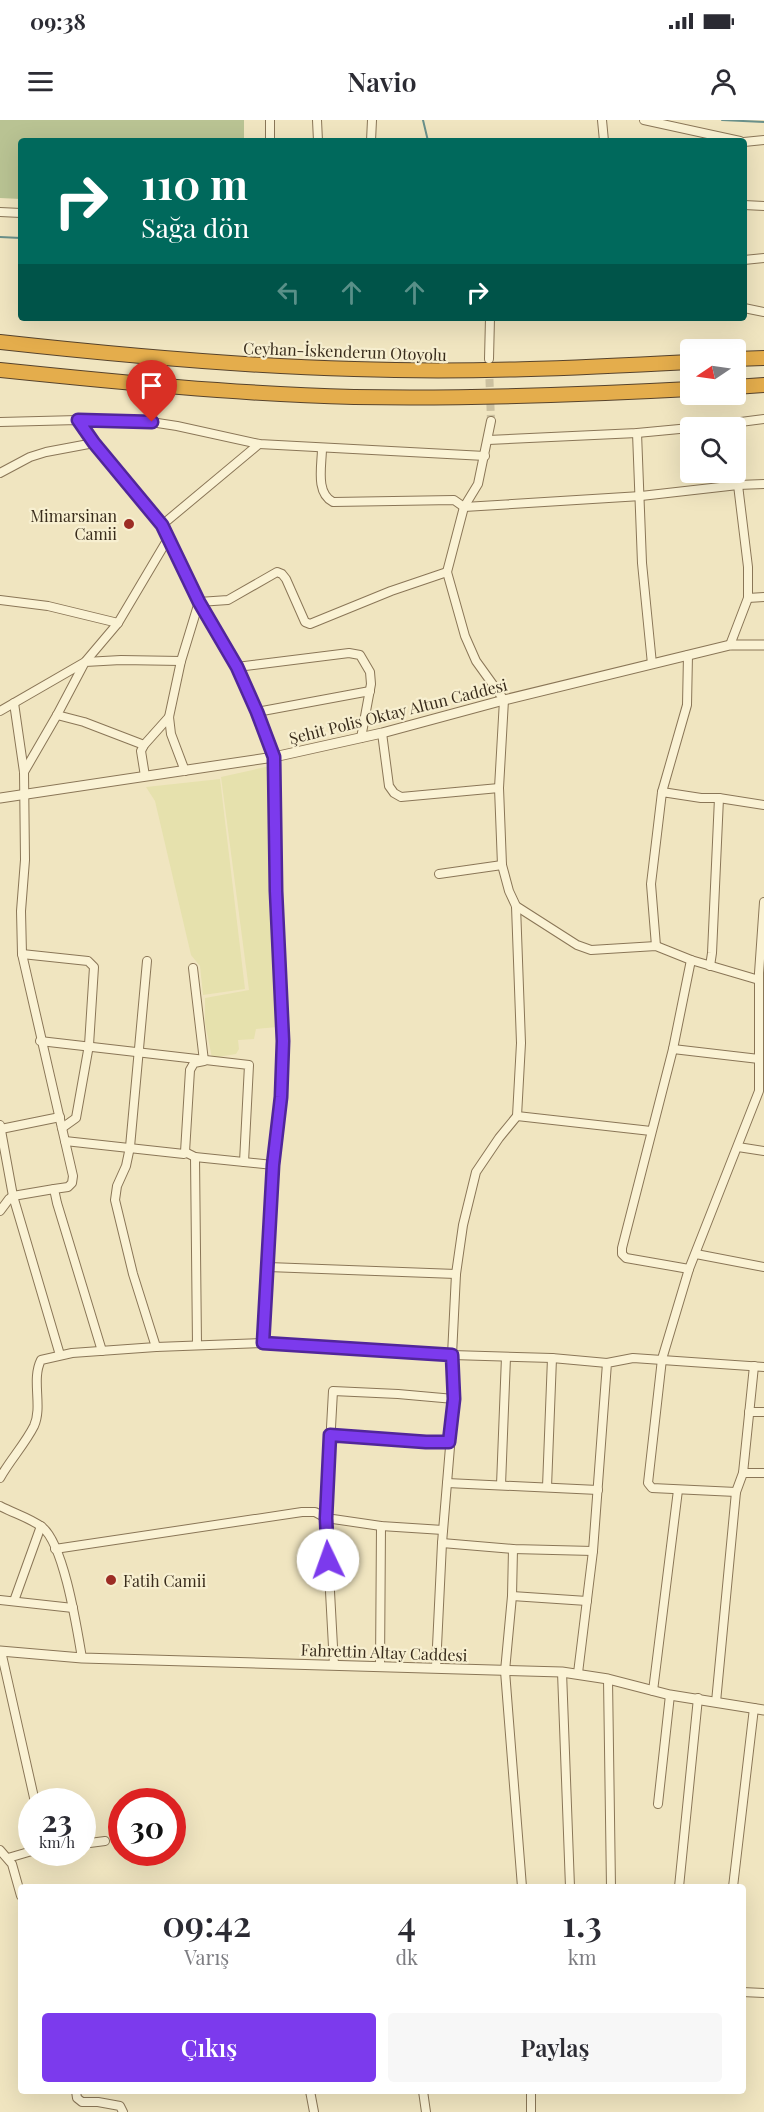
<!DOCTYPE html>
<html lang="tr">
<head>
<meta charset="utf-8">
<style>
	body { margin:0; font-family:"Playfair Display",serif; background:#f7f7f7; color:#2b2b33; height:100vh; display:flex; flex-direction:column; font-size:22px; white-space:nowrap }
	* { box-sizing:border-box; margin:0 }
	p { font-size:20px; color:#7c7c81 }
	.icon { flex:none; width:33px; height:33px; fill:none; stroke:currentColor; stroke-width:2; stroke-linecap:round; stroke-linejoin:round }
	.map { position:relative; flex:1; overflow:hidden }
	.panel { position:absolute; left:18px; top:1764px; width:728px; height:210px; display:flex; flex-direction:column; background:#fff; border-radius:6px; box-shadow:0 6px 24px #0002 }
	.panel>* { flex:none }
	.top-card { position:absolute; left:18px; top:18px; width:729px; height:183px; border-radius:6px; box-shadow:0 6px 24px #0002; background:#00695c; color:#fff; overflow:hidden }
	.needle { width:39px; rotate:257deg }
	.controls { position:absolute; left:680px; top:219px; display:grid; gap:12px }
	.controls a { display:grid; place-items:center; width:66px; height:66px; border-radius:6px; background:#fff; box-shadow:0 6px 24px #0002; font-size:30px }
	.speed { position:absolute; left:18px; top:1668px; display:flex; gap:12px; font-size:30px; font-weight:700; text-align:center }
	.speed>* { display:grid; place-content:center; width:78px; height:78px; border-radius:50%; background:#fff; box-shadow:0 6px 24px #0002; line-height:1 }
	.speed small { font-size:15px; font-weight:400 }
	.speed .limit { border:9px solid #d22; background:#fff; color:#111 }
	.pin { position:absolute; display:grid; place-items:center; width:51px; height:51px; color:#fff; margin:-62px -26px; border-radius:50% 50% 50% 0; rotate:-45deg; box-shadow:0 0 6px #0007 }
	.pin .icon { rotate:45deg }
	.me { position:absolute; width:66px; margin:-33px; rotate:357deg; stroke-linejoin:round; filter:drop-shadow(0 0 4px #0008) }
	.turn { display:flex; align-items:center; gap:21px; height:126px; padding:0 24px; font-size:27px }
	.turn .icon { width:78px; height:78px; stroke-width:2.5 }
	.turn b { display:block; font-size:42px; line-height:51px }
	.lanes { display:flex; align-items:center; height:57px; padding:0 24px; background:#0003; justify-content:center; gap:30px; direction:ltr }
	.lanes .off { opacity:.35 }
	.eta { display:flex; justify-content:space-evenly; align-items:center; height:102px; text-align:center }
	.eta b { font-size:36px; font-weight:600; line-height:42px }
	.action { display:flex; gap:12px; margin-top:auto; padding:12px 24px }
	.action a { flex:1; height:69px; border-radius:6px; background:#7c3aed; color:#fff; font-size:24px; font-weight:600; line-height:69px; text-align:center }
	.action a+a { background:#f7f7f7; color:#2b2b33 }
	.status { display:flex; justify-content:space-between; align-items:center; height:42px; padding:0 30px; background:#fff; direction:ltr }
	.status svg { height:16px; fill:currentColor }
	header { display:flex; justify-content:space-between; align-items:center; height:78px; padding:0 24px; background:#fff; font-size:27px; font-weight:600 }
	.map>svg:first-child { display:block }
	.farmland { fill:#e6e1ad }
	.cemetery { fill:#b9c393 }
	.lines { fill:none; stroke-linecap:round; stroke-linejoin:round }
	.stream { stroke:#6a908a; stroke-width:2 }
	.minor-tunnel { stroke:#cbc09f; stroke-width:8; stroke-dasharray:8 4; stroke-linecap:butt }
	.minor-casing { stroke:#8a7657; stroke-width:10 }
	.tertiary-casing { stroke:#8a7657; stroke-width:11 }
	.motorway-casing { stroke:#57432c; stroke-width:16 }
	.minor { stroke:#faf2d4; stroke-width:8 }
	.tertiary { stroke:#faf2d4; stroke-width:9 }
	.motorway { stroke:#e4ad4c; stroke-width:14 }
	.route-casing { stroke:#51269a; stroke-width:15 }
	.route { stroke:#7c3aed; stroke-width:10 }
	.poi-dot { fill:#9c2c24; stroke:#f7efd0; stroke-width:2 }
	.labels { text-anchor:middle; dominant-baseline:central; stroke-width:4.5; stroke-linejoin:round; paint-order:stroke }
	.street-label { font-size:16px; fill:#392c1c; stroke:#f7efd0 }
	.poi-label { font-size:16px; fill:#392c1c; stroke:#f7efd0; text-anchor:end }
</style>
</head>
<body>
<div class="status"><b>09:38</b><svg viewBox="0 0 49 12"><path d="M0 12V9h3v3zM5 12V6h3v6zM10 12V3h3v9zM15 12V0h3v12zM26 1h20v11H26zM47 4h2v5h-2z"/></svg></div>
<header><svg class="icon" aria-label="menu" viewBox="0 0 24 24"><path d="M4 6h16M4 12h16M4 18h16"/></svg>Navio<svg class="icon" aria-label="person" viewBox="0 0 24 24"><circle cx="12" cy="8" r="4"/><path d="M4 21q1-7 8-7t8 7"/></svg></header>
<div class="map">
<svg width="764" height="1992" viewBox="0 0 764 1992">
	<rect width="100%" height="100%" fill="#f0e5c0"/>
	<!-- farmland -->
	<g class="farmland">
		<path d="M270,646L277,907L256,909L254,919L238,920L239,929L236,934L212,938L205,903V878L249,870L221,657Z"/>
		<path d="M220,659L245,869L203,875L200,846L191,835L155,681L146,667Z"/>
	</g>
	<!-- cemetery -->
	<path class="cemetery" d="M0,0H244V21H21V79L0,78Z"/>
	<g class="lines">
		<!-- stream -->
		<g class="stream">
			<path d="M423,0L428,21"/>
			<path d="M722,0L764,2"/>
			<path d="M0,117L21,118"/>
		</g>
		<!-- minor-tunnel -->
		<path class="minor-tunnel" d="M489,247L491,301"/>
		<defs>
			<g id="minor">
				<path d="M317,0L318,21"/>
				<path d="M602,0L604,21"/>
				<path d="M644,0L740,21"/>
				<path d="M270,21V0"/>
				<path d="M371,21L372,0"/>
				<path d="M744,22L764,20"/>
				<path d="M744,85L764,86"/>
				<path d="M0,92L21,93"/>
				<path d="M744,140L764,138"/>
				<path d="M744,188L764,192"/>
				<path d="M489,239L490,198"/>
				<path d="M78,300L94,323L162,405L199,482L228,480L277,452L282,454L286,459L305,502L310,504L391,471L447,452"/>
				<path d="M0,302L78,300L151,302L177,306L259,324L485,336"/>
				<path d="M694,308L764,299"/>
				<path d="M637,313L642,443L652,544"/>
				<path d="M488,320L637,313L690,308"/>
				<path d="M322,328C322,345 315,373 333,382L454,380L464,387L641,376L738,365L764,364"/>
				<path d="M0,353L30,337L46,332L94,323"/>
				<path d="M162,405L259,324"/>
				<path d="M748,478L764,477"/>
				<path d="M0,480L48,486L118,503"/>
				<path d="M199,482L237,547L257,592L274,637L276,771L283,921L281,977L273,1045L263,1223"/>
				<path d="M730,525L748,478V447L738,365"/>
				<path d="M237,547L349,533L360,535L370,552L371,564L361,618"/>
				<path d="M14,583L24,652L25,740L21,791L22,834L73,1056L72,1063L68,1067L54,1069L57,1083L102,1231"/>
				<path d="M0,591L85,542L118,503L169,417"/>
				<path d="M257,592L370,571"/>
				<path d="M57,595L84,602L144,625"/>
				<path d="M382,613L389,666L394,673L401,677L499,668"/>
				<path d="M185,651L171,614L169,597L181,541L199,482"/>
				<path d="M24,652L57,595L85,542L121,540L181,541"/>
				<path d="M145,656L141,631L144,625L169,597"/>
				<path d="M662,672L687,585L688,535"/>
				<path d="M439,754L502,745"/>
				<path d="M516,786L577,825L591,830L656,826L691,840L759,860"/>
				<path d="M656,826L651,764L662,672L701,678H719L764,685"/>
				<path d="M22,834L88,841L94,847L89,925L76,998L62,1008"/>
				<path d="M710,846L712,833L719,678"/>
				<path d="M40,921L249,945L244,1042"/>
				<path d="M673,929L759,939"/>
				<path d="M517,996L651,1011"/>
				<path d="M0,1005L13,1076L60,1235"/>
				<path d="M1,1009L60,997"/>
				<path d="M65,1021L184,1034L185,1032L195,1037L273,1045"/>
				<path d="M738,1027L764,1031"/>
				<path d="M185,1032L190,950L194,943L204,941L193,848"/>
				<path d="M195,1037L197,1225"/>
				<path d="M0,1091L9,1079L13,1076L54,1069"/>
				<path d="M696,1134L764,1147"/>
				<path d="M268,1147L456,1154"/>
				<path d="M689,1149L626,1138L622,1134V1128L673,929L691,840"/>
				<path d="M156,1227L263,1223L452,1235L552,1238L607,1243"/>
				<path d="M749,1292H764"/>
				<path d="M330,1315L449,1322"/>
				<path d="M743,1353H764"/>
				<path d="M0,1358C10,1340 25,1324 34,1306C43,1286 31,1260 41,1240L72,1233L156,1227L133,1154L115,1080L117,1066L126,1046L130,1027L147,841"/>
				<path d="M447,1363L598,1370"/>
				<path d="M501,1365L506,1237"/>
				<path d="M547,1367L552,1238"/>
				<path d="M736,1372L652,1368L648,1363L662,1239L689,1149L759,971V853L764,782"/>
				<path d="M0,1386C13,1393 30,1398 42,1407C64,1424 77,1509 82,1538"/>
				<path d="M442,1423L513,1429L593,1431"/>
				<path d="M55,1429L302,1392H315L326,1398L381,1406L443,1410"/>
				<path d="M513,1429L512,1476L505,1551L522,1767"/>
				<path d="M512,1476L587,1481"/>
				<path d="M0,1480L73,1488"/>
				<path d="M14,1481L41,1406"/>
				<path d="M1,1531L35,1682"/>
				<path d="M334,1545L326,1398L333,1271L398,1274L454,1279"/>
				<path d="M380,1547L381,1406"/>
				<path d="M436,1547L442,1423L454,1279L452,1235L456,1154L463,1105L476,1052L499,1018L517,996L521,923L516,786L509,771L502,745L499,668L504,580L476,541L465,516L447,452L464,387L478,364L491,301"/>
				<path d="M562,1552L570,1767"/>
				<path d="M578,1553L593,1431L607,1243L633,1238L764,1247"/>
				<path d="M608,1559L611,1767"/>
				<path d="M653,1571L678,1370"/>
				<path d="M716,1582L736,1372L743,1353L754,1246"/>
				<path d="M658,1684L670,1575"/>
				<path d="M82,1724L105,1721"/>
				<path d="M0,1730L12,1744L21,1776"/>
				<path d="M8,1738L32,1731"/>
				<path d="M679,1767L698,1578"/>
				<path d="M733,1767L754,1588"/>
				<path d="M742,1872L764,1873"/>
				<path d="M76,1971L77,1978L82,1982H98L120,1986L123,1992"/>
				<path d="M310,1971L314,1992"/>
				<path d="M423,1971L426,1992"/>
				<path d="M531,1971V1992"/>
			</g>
			<g id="tertiary">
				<path d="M0,678L274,637L382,613L504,580L730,525H764"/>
				<path d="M0,1531L82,1538L562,1552L608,1559L670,1575L764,1590"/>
			</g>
			<g id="motorway">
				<path d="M0,222C118,235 235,246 354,249C466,253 578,248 690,242"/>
				<path d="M735,239L764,238"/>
				<path d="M0,250C117,262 236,274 354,277C466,279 578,275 690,269"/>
				<path d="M735,267L764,265"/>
			</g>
		</defs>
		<!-- minor casing -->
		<use href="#minor" class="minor-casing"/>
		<!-- tertiary casing -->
		<use href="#tertiary" class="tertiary-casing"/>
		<!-- motorway casing -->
		<use href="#motorway" class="motorway-casing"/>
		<!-- minor -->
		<use href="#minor" class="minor"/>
		<!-- tertiary -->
		<use href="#tertiary" class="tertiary"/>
		<!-- motorway -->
		<use href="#motorway" class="motorway"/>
	</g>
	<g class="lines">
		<defs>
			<path id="route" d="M152,302L78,300L94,323L162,405L199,482L237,547L257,592L274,637L276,771L283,921L281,977L273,1045L263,1223L452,1235L454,1279L449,1322H426L330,1315L326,1398L328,1440"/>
		</defs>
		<!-- route casing -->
		<use href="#route" class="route-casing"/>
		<!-- route -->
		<use href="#route" class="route"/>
	</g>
	<!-- markers -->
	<g class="poi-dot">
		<circle cx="129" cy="404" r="6"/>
		<circle cx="111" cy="1460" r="6"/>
	</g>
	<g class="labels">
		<!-- street labels -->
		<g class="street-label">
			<text transform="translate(345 231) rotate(2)">Ceyhan-İskenderun Otoyolu</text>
			<text transform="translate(398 591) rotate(-14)">Şehit Polis Oktay Altun Caddesi</text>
			<text transform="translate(384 1532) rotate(2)">Fahrettin Altay Caddesi</text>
		</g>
		<!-- poi labels -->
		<g class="poi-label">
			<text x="117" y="395">Mimarsinan<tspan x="117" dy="18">Camii</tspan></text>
			<text x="123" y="1460" text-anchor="start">Fatih Camii</text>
		</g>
	</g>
</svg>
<div class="controls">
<a><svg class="needle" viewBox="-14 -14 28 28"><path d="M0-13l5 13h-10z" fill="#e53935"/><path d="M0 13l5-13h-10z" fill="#7c7c81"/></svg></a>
<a><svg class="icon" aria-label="search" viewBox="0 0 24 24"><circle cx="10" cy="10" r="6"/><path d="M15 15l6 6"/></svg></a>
</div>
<div class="speed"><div>23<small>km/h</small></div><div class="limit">30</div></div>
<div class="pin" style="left:152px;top:302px;background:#d93025"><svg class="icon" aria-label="arrive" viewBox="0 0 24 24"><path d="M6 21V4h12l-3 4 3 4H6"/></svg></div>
<svg class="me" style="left:328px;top:1440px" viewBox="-20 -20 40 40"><circle r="19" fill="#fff"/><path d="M0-13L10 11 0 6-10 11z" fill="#7c3aed"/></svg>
<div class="top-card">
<div class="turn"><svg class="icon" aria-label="right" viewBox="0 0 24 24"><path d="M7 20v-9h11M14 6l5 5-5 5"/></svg><div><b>110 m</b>Sağa dön</div></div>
<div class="lanes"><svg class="icon off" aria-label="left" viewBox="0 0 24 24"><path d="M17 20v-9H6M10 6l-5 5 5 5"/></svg><svg class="icon off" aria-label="ahead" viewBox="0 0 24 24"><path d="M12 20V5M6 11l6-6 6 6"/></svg><svg class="icon off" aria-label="ahead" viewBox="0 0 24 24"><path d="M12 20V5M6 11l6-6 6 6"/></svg><svg class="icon" aria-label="right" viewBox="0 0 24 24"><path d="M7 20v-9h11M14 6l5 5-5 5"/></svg></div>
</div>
<section class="panel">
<div class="eta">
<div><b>09:42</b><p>Varış</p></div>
<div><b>4</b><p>dk</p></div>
<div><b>1.3</b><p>km</p></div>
</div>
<div class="action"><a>Çıkış</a><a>Paylaş</a></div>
</section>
</div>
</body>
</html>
